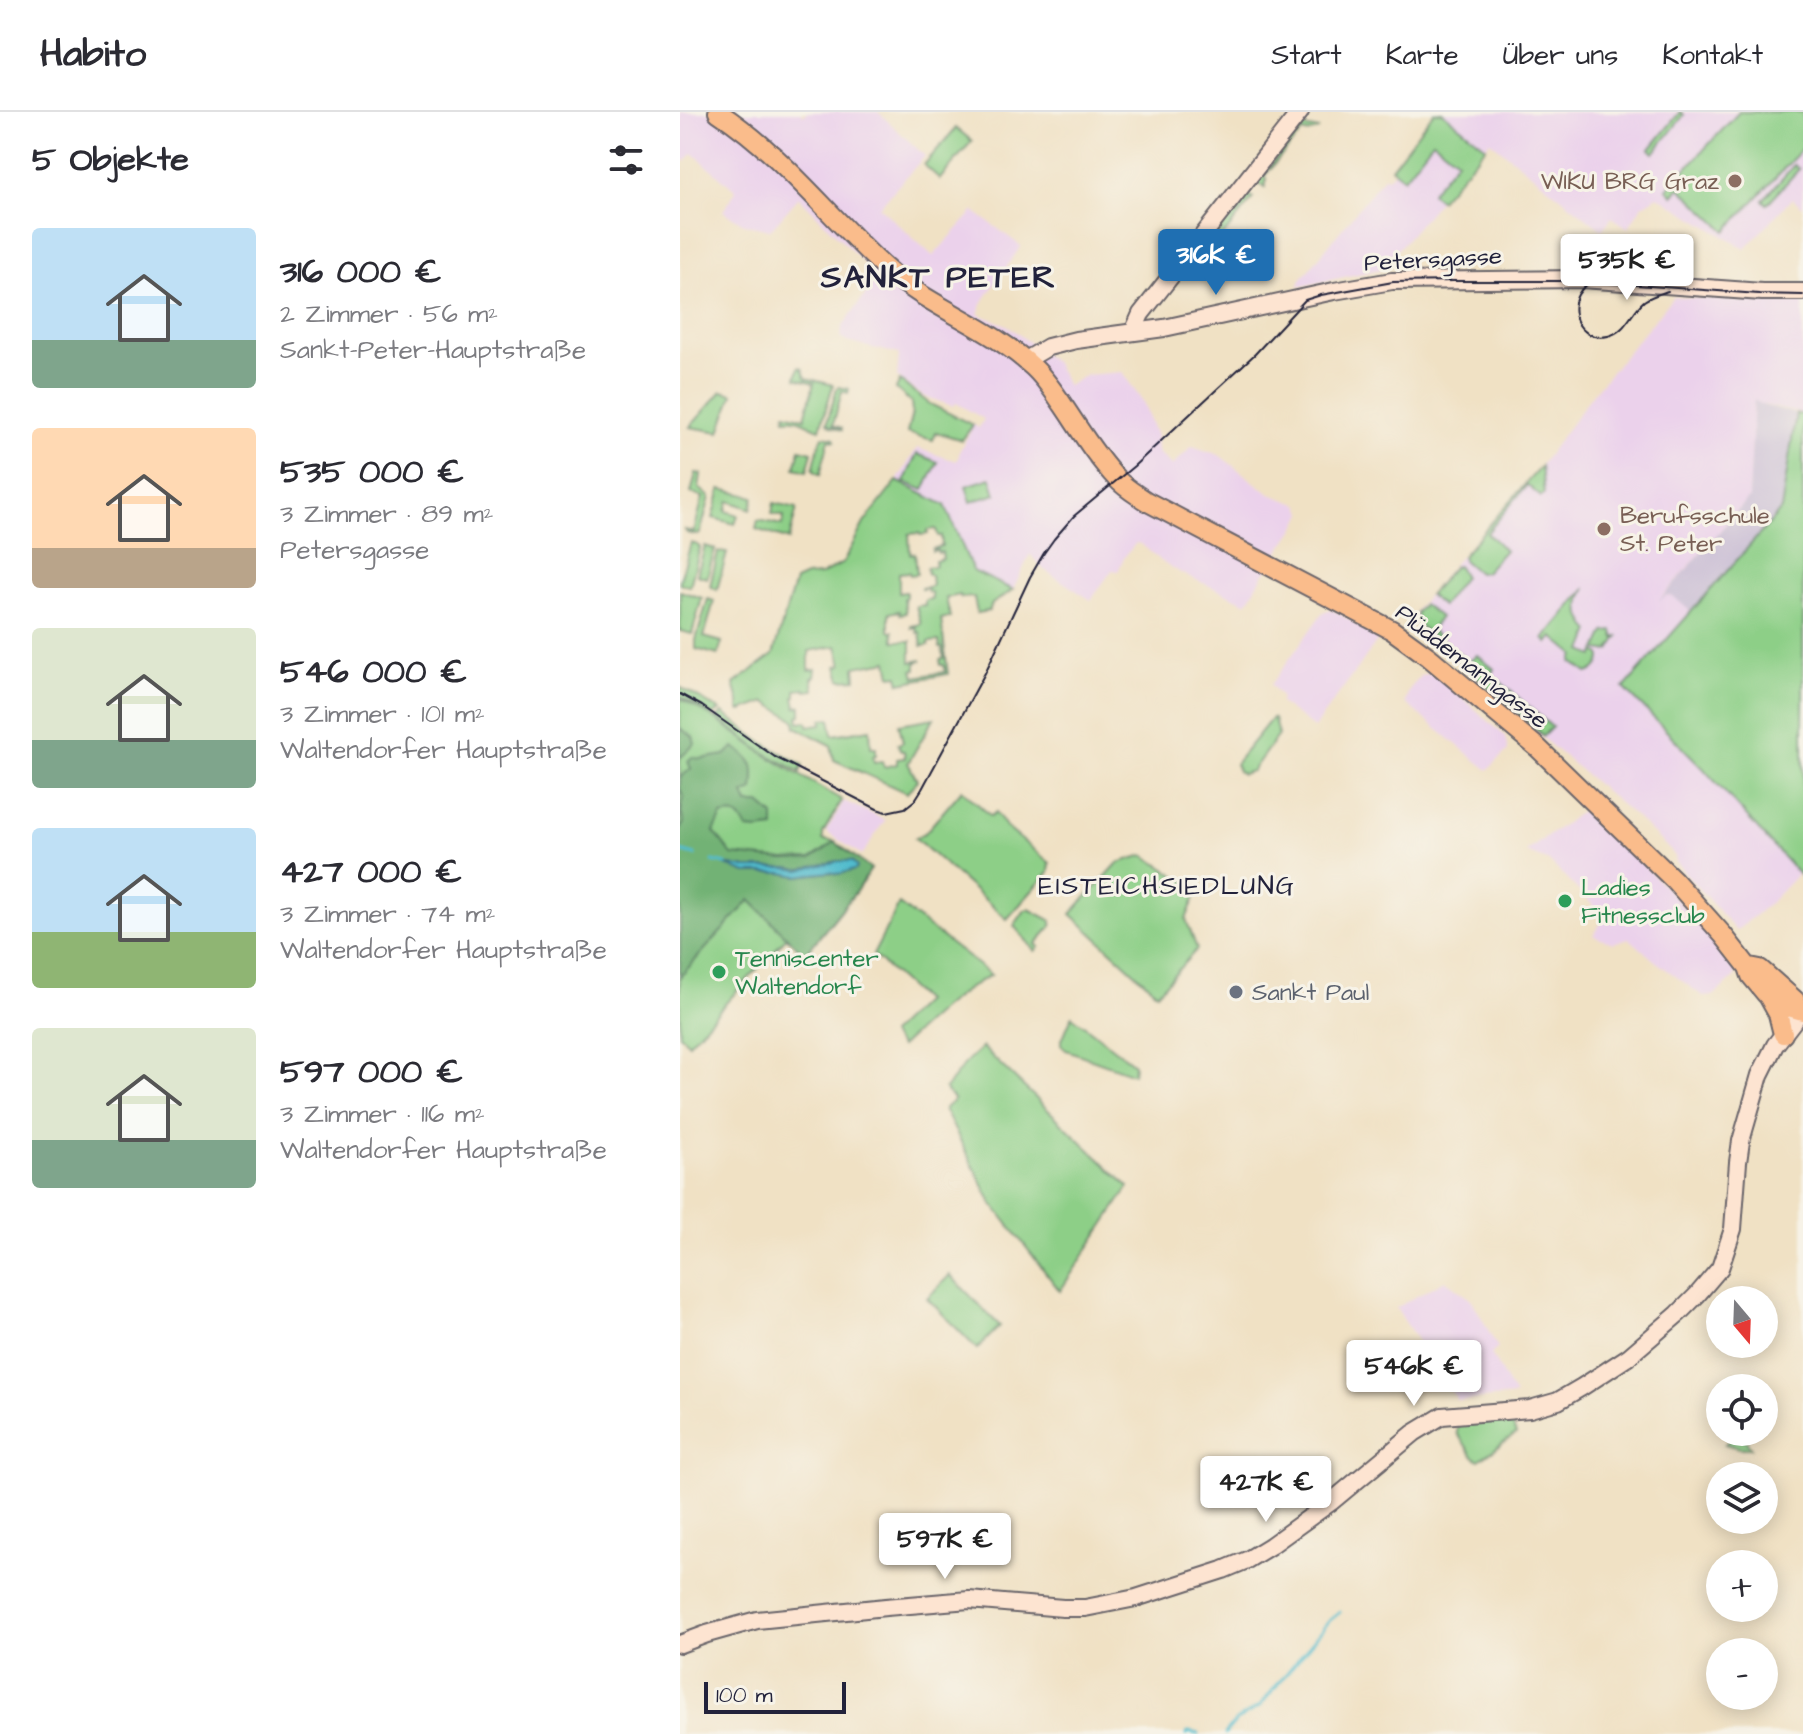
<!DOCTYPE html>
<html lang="de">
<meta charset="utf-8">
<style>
body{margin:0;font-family:"Architects Daughter",sans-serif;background:#f2f2f3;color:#2b2b33;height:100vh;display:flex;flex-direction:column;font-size:30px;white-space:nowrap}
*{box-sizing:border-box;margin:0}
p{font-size:26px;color:#7c7c81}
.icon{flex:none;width:44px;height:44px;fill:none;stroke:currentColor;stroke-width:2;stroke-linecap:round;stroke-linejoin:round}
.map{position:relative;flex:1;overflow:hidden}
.drawer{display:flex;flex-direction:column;background:#fff;width:680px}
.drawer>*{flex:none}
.needle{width:52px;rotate:161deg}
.fabs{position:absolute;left:1026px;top:1174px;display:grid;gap:16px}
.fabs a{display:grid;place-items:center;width:72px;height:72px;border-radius:50%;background:#fff;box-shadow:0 4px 20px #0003;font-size:40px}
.scale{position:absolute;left:24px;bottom:20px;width:142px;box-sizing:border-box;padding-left:8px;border:4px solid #22223b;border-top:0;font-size:22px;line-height:28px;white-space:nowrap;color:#22223b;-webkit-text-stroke:6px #f7f3e8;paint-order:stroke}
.price{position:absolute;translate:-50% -68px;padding:0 18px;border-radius:8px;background:#fff;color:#222;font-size:26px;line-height:52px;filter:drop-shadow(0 2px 4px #0008)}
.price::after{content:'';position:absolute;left:50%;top:48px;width:24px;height:18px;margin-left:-12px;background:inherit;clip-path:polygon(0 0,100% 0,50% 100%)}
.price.current{background:#1f6fb2;color:#fff}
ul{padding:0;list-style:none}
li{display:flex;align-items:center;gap:24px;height:200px;padding:0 32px}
li span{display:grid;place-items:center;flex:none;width:224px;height:160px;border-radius:8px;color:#555}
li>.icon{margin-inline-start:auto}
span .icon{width:96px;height:96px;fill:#fffc;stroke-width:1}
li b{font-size:34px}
h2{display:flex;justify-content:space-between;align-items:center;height:96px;padding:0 32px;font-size:34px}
header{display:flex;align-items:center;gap:48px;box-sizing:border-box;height:112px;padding:0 40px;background:#fff;border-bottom:2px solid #e1e1e2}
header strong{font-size:38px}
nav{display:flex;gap:44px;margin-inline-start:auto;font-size:28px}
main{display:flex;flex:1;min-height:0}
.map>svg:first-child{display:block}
.built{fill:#ebd1eb}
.industrial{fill:#cbbfd5}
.green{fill:#8dcf87;stroke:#587861;stroke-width:2;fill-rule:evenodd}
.forest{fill:#72b274;stroke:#4a6a58;stroke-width:2;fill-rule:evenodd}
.water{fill:#51bccd;stroke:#3a6f84;stroke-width:2}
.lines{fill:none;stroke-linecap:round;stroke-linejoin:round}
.stream{stroke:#51bccd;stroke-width:3}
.secondary-casing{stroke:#6a656b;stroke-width:20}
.primary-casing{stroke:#6a656b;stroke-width:22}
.secondary{stroke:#fde4d1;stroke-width:16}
.primary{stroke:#fabc8b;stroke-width:18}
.tram{stroke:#22223b;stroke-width:2}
.education-dot{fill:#8d6e63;stroke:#f7f3e8;stroke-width:3}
.leisure-dot{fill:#2e9e5b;stroke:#f7f3e8;stroke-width:3}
.worship-dot{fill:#6b7280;stroke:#f7f3e8;stroke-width:3}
.labels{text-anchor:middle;stroke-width:6;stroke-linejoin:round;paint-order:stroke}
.education-label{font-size:24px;fill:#785e54;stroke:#f7f3e8;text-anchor:end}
.street-label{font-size:24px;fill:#22223b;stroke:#f7f3e8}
.leisure-label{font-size:24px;fill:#27864d;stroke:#f7f3e8;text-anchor:start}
.worship-label{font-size:24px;fill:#5b616d;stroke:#f7f3e8;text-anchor:start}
.neighbourhood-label{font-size:26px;letter-spacing:2px;fill:#22223b;stroke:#f7f3e8}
.district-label{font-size:32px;font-weight:bold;letter-spacing:2px;fill:#22223b;stroke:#f7f3e8}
</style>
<header>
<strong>Habito</strong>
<nav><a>Start</a><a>Karte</a><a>Über uns</a><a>Kontakt</a></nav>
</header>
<main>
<section class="drawer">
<h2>5 Objekte<svg class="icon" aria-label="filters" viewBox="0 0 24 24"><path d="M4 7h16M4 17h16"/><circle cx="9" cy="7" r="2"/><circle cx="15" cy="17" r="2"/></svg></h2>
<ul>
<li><span style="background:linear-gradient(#bfe0f5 70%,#7fa58c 0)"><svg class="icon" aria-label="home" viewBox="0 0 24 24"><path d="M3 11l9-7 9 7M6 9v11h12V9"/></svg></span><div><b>316 000 €</b><p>2 Zimmer · 56 m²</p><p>Sankt-Peter-Hauptstraße</p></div></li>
<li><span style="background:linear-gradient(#ffd9b3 75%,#b9a48a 0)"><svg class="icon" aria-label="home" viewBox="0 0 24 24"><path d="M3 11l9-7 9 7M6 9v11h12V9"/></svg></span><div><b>535 000 €</b><p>3 Zimmer · 89 m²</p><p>Petersgasse</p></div></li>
<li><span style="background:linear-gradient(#dfe7d0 70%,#7fa58c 0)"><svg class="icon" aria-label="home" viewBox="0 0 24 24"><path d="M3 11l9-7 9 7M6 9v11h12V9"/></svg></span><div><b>546 000 €</b><p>3 Zimmer · 101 m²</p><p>Waltendorfer Hauptstraße</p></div></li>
<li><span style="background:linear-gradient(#bfe0f5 65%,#8fb573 0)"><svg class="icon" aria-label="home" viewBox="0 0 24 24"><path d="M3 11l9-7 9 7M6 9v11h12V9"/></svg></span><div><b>427 000 €</b><p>3 Zimmer · 74 m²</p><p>Waltendorfer Hauptstraße</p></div></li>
<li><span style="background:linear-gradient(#dfe7d0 70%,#7fa58c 0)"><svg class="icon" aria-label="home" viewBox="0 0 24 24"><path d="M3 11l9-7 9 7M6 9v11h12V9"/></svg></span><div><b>597 000 €</b><p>3 Zimmer · 116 m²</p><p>Waltendorfer Hauptstraße</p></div></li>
</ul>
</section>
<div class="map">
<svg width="1123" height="1622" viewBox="0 0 1123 1622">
<rect width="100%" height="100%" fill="#f7f3e8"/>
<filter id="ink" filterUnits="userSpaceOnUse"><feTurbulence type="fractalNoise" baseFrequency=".0125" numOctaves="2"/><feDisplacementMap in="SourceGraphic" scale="16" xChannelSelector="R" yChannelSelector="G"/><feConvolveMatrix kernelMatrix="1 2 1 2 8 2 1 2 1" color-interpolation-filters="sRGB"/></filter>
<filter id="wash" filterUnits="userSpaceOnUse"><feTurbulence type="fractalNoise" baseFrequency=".006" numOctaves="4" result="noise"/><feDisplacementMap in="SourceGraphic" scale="32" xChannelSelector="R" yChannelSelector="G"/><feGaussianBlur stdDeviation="1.8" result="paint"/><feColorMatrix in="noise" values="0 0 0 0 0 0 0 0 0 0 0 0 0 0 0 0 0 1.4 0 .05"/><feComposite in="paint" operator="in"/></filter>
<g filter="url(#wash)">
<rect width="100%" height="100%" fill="#f0e1c4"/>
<!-- built -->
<path class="built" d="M0 0H121L123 3 127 0H198L245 44 199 95 253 144 294 99 341 134 304 188 298 202 327 213 375 251 387 274 406 263 442 260 464 292 476 324 477 340 492 354 512 334 539 343 590 382 620 393 623 401 618 412 583 463 567 491 501 461 481 449 461 432 456 431 445 444 438 459 432 458 411 488 363 457 350 442 333 478 293 459 265 393 217 369 237 336 276 349 279 344V340L294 313 299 316 304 307 276 291 273 294 243 284 217 265 219 242 167 230 161 225 162 215 193 172 185 152 119 85 90 118 64 112 43 99 56 79 13 41 5 50 0 43Z
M754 0H1123V95L1112 86 1065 137 978 84 962 94 948 116 932 105 922 118 810 29 701 157 618 175 622 166 704 65 708 66 714 60 711 56Z
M993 185 1082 190H1123V302L1080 292 1074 289 1069 386 982 485 987 483 995 485 1011 500 944 576 980 614 1023 656 1118 762 1091 790 1056 819 996 750 995 744 990 738 959 708 859 623 736 512 734 500 777 448 849 369 912 283Z
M651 497 698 524V528L634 616 600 591 601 584 591 573 643 500Z
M751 561 775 579 825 624 828 638 808 658 725 591 729 578 741 563Z
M164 689 205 708 182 743 146 720Z
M906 696 1003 793 1056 858 1055 865 1033 884 1024 885 975 849 949 826 933 831 913 823 927 802 918 798 869 749 846 740Z
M765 1168 792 1188 818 1236 811 1242 835 1284 778 1289 716 1196Z"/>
<!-- industrial -->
<path class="industrial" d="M1074 288 1082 293 1116 302 1101 397 1011 500 994 485 987 483 979 489 1069 386Z"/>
<!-- green -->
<path class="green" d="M754 0H762L806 35 760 88 751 81 777 48 753 29 724 66 711 56Z
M1000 0 1004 3 974 41 970 37Z
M1059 0H1123V36L1046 119 1000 76 993 83 987 77Z
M624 15 639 18 626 21 622 20 584 64 587 67 585 75 577 71 607 31Z
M276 16 292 29 260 67 244 53Z
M1114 53 1119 57 1087 92 1083 88Z
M568 82 573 86 536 133 530 130Z
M119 255 122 256 126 266 153 273 140 317C132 315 121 307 115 307 112 306 108 307 105 307L106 301 125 306 134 271 116 266Z
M220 269 250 292 293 313 282 328 256 320 253 328 227 321 232 301 231 290 216 277Z
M159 275 169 277 168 281 162 279 153 313 162 316V318L150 314 147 311 157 276Z
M42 279 53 282 40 320 10 315Z
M1116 302H1123V767L1023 656 944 576 1101 398Z
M143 324 154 326 155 329 149 328 140 363 133 358 139 333Z
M120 337 132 340 127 359 115 356Z
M237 342 258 350 244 378 224 370Z
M861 354 864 382 861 385 847 373 807 421 825 438 805 460 798 461 783 448 782 444Z
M16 361 21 362 19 376 30 385 20 422 16 423 7 421 5 418 14 420 23 385 11 381Z
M311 366 316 382 291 390 286 374Z
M217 369 265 393 293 459 333 478 312 492 309 499 297 501 294 485 281 486 280 483 266 486 270 505 261 507 268 562 220 571 218 563 211 564 208 549 175 555 176 567 161 568 157 554 162 553 157 534 129 539V558L136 557 135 565 132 566 134 578 126 579 125 577 116 578V584L114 585 116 595 121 594V603L118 604 119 610 127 609 128 614 142 612V607L150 606 153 623 190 617 191 635H196V643L193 644 194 650 202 649 204 655 217 652V647L225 646 224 639H221L218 632 223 630 219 612 254 606 228 651 237 668 227 681 154 648 151 633 116 615 115 608 86 590 61 599 59 597V589L54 572 93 543 115 469 126 464 141 463 163 451 184 411ZM256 417 258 424H261L262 434 252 437V439L257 438 258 441 262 440 263 447 255 449 256 454 247 455 248 463H251L252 474 241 476V477L247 476 248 480H251L252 487 245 488V493L236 494 241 512 231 514V516L236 515 237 521 240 520 242 534 249 533V530L259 529 260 536H262L264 546 260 548 261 553H264L265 560 235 565 233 558 236 557V551L242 548 231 550V529H214L213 519H209V501L219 499 220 502 226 501 224 486 226 485V480L219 481V461L229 460 230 463 237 462 235 441 230 442 229 422 239 421 240 423 248 422 247 418Z
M41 377 74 385 71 397 49 389 46 399 58 403 55 412 33 406Z
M94 391 117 396 109 428 76 417 78 408 102 413 104 404 92 402Z
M11 431 18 433 20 436 10 474 0 472V468Z
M25 434 35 437 27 466 17 463Z
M38 440 47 441 37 478 30 474Z
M774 454H778L784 465 762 494 749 483Z
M906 476C897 492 898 506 911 519L903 539 914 544 916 540 921 543C922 552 915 559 907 561L892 550 895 543 873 525 868 531 864 527Z
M0 479 22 486 12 522 0 519Z
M28 487 34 489 24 525 42 530 38 543 16 537V528Z
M743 492 760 505 751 518 789 550 797 543 814 557 811 562 872 615 863 624 737 511 736 500Z
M933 519 935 526 938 525 930 538 925 539 917 538 925 520Z
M0 575 40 598 33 603 0 584Z
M0 586 31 604 89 645 162 688 143 721V728L155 730 191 757 175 781 122 846 117 835 107 825 9 931 0 923Z
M43 601 80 629 123 653 120 660 81 639 37 606Z
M592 606 594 607 598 623 572 659 562 662 558 659 555 652Z
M282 678 311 704 316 700 327 716 370 751 369 760 327 807 235 726 245 721Z
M464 743 518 778 506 807 517 837 477 881 391 802 438 751Z
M219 792 311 863C276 881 248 909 220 935L210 922 244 889 193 843Z
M349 797 372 809 371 815 356 832 359 835 355 839 334 814 345 798Z
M392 904 454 952 453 962 386 938 381 933V930Z
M302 935 449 1075 380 1179 312 1091 264 997 274 988 265 977 288 948Z
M270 1163 320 1214 297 1237 247 1186Z
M831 1309 836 1322 799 1348 793 1344 777 1321 778 1314 784 1311Z
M1060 1320 1071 1336H1059L1045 1332 1056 1321Z"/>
<!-- forest -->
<path class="forest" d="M0 616 13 625 15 632 0 646Z
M54 635C75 649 76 653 73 678L64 682 68 692H80L94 704V716L77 718 67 717C59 704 58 700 42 704L34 720 52 743 105 748 131 747 155 730 191 757 175 781 122 846 117 835 70 788 0 865V717L4 711 1 700 4 685 0 677V665L11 657 8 649 12 645 20 647 45 643ZM158 749H172L158 762 150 760 118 764 102 761H66L49 753 67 756H107L120 758Z"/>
<!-- water -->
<path class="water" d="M158 749H172L177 755 175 758 158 762 150 760 118 764 102 761H66L43 752 67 756H107L120 758Z"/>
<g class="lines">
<!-- stream -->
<path class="stream" d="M0 739 15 743
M33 749 46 752
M507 1622 509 1620 519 1622
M545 1622 557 1608 580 1594 650 1508 660 1500"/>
</g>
</g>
<g filter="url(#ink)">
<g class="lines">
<defs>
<path id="secondary" d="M453 220 461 202 620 0
M346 248 368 235 396 228 484 216 654 179 712 169 902 167 1082 180H1123
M0 1532 27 1522 77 1508 206 1495 289 1488 383 1496H405L456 1486 543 1458 567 1448 590 1434 651 1390 734 1321 762 1304 850 1297 878 1289 902 1275 948 1245 998 1202 1017 1183 1040 1156 1053 1117 1058 1050 1061 1029 1080 963 1095 933 1122 898"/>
<path id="primary" d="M38 0C102 42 147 102 202 153 247 195 308 213 353 255 365 266 374 280 383 293 400 318 416 345 437 367 445 376 456 382 466 389L712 518 749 545 858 636 994 768 1043 823 1068 855 1071 864 1086 882 1109 895 1123 899
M1070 855 1080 857 1116 889
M1088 884 1098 902 1103 922"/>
</defs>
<!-- secondary casing -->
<use href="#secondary" class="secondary-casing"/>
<!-- primary casing -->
<use href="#primary" class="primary-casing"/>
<!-- secondary -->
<use href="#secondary" class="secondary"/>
<!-- primary -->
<use href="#primary" class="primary"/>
<!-- tram -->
<path class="tram" d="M917 168C880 179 892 232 928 224 946 220 951 200 964 189 971 184 979 182 988 179
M0 582 22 594 95 645 197 697 206 700 225 696 235 688 242 677 305 561 350 465 364 441 374 427 394 404 454 354 575 242 625 188 641 183 713 170 774 169H901L1079 182 1123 183"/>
</g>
</g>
<!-- markers -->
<g class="education-dot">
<circle cx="1055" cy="69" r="8"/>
<circle cx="924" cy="417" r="8"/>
</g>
<g class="leisure-dot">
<circle cx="885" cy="789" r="8"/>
<circle cx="39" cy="860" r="8"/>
</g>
<circle class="worship-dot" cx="556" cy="880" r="8"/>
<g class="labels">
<!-- education labels -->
<g class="education-label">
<text x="1039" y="77">WIKU BRG Graz</text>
<text x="940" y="411" text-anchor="start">Berufsschule<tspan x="940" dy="28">St. Peter</tspan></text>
</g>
<!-- street labels -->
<g class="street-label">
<text transform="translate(753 147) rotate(-3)" y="8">Petersgasse</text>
<text transform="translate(792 554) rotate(38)" y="8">Plüddemanngasse</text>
</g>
<!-- leisure labels -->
<g class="leisure-label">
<text x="901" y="783">Ladies<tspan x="901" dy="28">Fitnessclub</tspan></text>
<text x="55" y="854">Tenniscenter<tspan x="55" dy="28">Waltendorf</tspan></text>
</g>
<!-- worship labels -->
<g class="worship-label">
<text x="572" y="888">Sankt Paul</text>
</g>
<!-- neighbourhood labels -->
<g class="neighbourhood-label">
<text x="487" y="782">EISTEICHSIEDLUNG</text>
</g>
<!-- district labels -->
<g class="district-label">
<text x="259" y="175">SANKT PETER</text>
</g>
</g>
</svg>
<div class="fabs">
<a><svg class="needle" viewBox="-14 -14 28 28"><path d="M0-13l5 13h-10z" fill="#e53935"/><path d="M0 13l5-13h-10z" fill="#7c7c81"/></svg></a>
<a><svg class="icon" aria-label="locate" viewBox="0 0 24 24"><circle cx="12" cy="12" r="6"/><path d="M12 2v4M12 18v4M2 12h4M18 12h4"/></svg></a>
<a><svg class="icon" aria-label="layers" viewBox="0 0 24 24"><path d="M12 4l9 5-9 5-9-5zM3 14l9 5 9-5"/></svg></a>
<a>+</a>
<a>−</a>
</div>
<div class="scale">100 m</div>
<b class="price current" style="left:536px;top:185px">316K €</b>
<b class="price" style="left:947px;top:190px">535K €</b>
<b class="price" style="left:734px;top:1296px">546K €</b>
<b class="price" style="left:586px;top:1412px">427K €</b>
<b class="price" style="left:265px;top:1469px">597K €</b>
</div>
</main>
